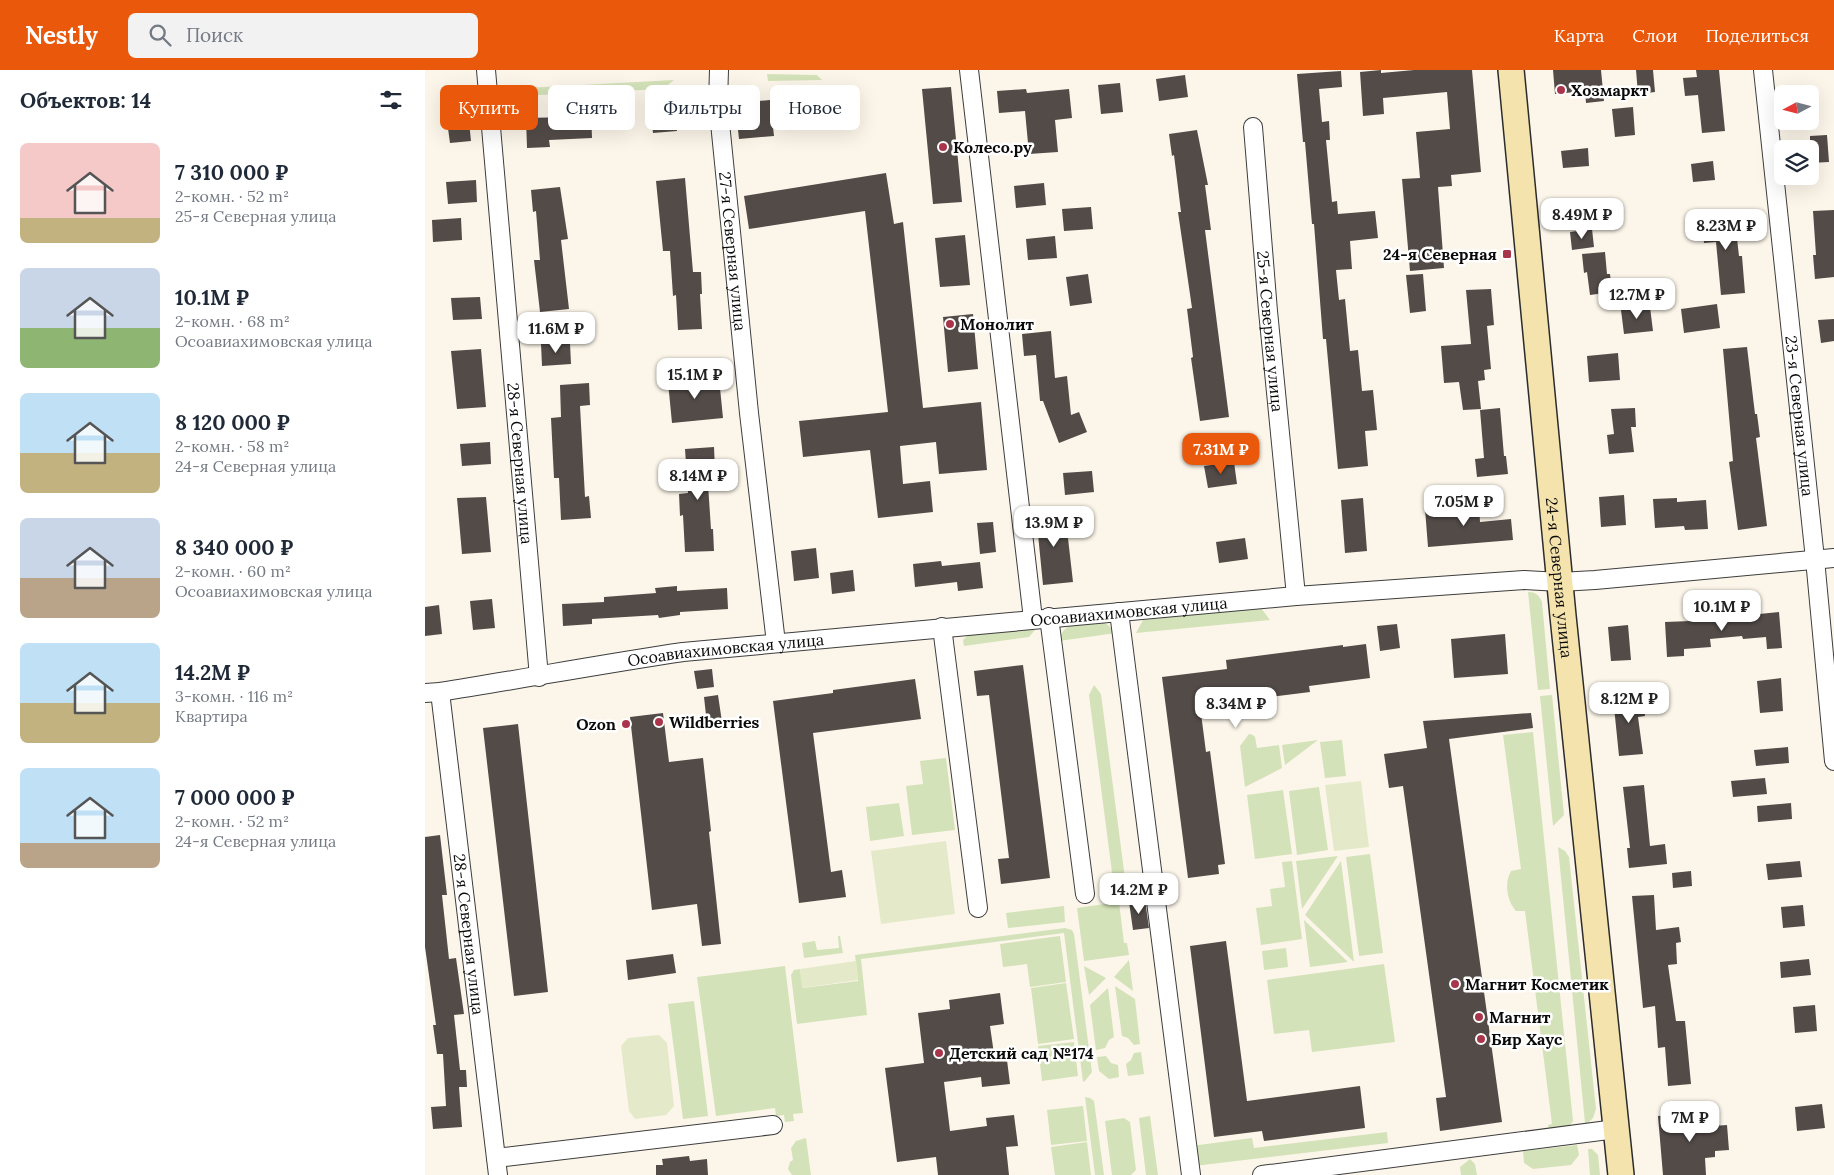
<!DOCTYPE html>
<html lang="ru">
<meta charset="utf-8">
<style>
body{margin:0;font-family:Lora,serif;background:#f2f2f3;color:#1f2937;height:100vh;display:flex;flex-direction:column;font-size:19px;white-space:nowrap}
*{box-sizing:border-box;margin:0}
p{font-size:16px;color:#747a83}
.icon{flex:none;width:28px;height:28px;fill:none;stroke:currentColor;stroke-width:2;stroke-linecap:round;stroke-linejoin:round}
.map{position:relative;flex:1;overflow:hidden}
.sheet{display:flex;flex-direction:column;background:#fff;width:425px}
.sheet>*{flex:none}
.banner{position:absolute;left:15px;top:15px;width:475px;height:45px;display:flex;gap:10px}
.needle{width:32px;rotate:263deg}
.controls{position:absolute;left:1349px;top:15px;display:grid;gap:10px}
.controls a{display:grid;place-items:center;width:45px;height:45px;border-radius:8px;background:#fff;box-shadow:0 5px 20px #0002;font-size:25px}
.price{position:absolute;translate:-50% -42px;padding:0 11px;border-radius:10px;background:#fff;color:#222;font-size:16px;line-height:32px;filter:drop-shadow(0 1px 2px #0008)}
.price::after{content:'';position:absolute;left:50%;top:30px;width:15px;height:11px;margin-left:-8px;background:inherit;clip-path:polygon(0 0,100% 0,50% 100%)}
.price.selected{background:#ea580c;color:#fff}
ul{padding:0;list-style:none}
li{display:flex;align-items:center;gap:15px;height:125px;padding:0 20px}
li span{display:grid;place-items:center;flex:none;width:140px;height:100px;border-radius:8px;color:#555}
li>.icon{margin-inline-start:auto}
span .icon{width:60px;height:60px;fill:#fffc;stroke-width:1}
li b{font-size:21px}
h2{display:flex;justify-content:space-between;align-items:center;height:60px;padding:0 20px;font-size:21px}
.pill{padding:0 18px;border-radius:8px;background:#fff;box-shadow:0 5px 20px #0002;font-size:18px;line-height:45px}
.pill.selected{background:#ea580c;color:#fff}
header{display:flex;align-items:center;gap:30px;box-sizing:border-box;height:70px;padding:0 25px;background:#ea580c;color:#fff}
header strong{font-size:24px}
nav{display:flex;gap:28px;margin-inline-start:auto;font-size:18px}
.search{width:350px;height:45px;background:#f2f2f3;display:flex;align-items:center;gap:12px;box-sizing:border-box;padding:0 18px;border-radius:8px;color:#747a83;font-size:19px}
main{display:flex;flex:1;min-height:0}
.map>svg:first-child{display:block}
.green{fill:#d4e2b9}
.pitch{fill:#e4eac9}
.building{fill:#524b48}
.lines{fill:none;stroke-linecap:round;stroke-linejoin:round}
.street-casing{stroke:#3d3d3d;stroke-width:20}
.secondary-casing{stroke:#2c2c2c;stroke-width:28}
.street{stroke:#fff;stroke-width:18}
.secondary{stroke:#f5e3ad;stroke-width:25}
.poi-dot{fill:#a8354b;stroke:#fff;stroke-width:2}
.labels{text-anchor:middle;stroke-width:5;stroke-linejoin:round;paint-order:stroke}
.poi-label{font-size:16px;font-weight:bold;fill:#0a0a0a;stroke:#fff;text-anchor:start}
.street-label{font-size:16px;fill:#0a0a0a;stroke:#fff}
</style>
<header>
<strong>Nestly</strong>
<div class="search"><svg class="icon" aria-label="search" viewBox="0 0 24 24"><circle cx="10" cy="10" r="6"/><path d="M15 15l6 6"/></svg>Поиск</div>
<nav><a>Карта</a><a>Слои</a><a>Поделиться</a></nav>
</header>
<main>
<section class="sheet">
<h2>Объектов: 14<svg class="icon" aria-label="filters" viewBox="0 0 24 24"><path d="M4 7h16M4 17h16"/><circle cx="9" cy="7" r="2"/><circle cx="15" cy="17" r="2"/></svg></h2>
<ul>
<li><span style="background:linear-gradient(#f6c9c9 75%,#c2b280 0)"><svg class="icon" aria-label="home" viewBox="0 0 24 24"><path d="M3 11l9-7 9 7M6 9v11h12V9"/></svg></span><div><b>7 310 000 ₽</b><p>2-комн. · 52 m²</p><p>25-я Северная улица</p></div></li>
<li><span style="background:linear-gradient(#c9d6e8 60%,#8fb573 0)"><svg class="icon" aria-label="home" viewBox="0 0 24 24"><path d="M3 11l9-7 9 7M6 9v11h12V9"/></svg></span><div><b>10.1M ₽</b><p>2-комн. · 68 m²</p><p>Осоавиахимовская улица</p></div></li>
<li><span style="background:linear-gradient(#bfe0f5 60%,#c2b280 0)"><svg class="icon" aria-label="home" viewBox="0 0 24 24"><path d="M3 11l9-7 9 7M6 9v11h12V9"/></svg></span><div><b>8 120 000 ₽</b><p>2-комн. · 58 m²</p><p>24-я Северная улица</p></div></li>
<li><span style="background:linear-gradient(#c9d6e8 60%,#b9a48a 0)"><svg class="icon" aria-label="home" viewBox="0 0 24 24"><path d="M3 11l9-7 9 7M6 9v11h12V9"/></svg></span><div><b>8 340 000 ₽</b><p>2-комн. · 60 m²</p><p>Осоавиахимовская улица</p></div></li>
<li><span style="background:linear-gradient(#bfe0f5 60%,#c2b280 0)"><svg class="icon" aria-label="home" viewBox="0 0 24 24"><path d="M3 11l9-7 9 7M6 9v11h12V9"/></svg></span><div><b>14.2M ₽</b><p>3-комн. · 116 m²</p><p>Квартира</p></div></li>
<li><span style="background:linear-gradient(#bfe0f5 75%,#b9a48a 0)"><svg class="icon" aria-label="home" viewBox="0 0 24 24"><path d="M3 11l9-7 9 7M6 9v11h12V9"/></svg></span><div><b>7 000 000 ₽</b><p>2-комн. · 52 m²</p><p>24-я Северная улица</p></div></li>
</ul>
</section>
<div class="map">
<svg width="1409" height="1105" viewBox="0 0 1409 1105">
<rect width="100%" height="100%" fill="#fcf6ea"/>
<!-- green -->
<path class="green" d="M342 4 392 5 397 10 343 11Z
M249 10 238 19 74 27 81 19Z
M1103 522C1111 522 1114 525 1117 532L1125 619 1113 620Z
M836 538 845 550 711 563 718 550Z
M676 551 683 555 691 563 634 571C638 550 659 553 676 551Z
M606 558 610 560 604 567 539 576 538 570 544 564Z
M669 615 676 624 701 816 689 818 664 625Z
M1127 625 1139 745 1128 756 1115 626Z
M1108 662 1148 1051 1144 1056 1124 1059 1123 1055 1127 1054 1100 841H1091C1082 831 1079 813 1086 801L1096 799 1078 665Z
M824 664 828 665 830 667 832 678 854 675 857 698 820 717 815 676Z
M893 670 860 695 857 675Z
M917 670 921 706 900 708 895 672Z
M521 688 530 760 487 765 481 716 498 714 495 691Z
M894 717 903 780 872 785 864 721Z
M858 720 867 784 830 789 822 725Z
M474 733 479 766 445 771 441 737Z
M1133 777 1140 781 1144 787 1171 1039 1168 1048 1163 1053H1160Z
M945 784 958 883 934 886 921 787Z
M913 786 877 839 871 791Z
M867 791 877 869 836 875 831 838 847 836 845 819 860 817 857 792Z
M916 791 929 892 880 845Z
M694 832 699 873H702L704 885 659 891 652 838Z
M639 836 640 852 583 858 581 843Z
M879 850 923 892 885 897Z
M640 858 647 860 649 864 667 1002 660 1011 658 1012 639 863 436 889 442 945 372 954 366 905 369 900 375 899 378 918 433 911 430 885Z
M413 866H415L418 883 379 888 377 873 390 871 392 880 414 878Z
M635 866 641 912 605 917 602 894 578 897 575 874Z
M861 878 863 897 839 900 837 881Z
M704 890 708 921 689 907Z
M959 894 970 972 887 982 884 960 849 964 842 910Z
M360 896 378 1043 368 1044 369 1051 360 1052 359 1045 351 1046 350 1038 291 1046 272 907Z
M659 896 681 908 664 925Z
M641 913 649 969 613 974 606 918Z
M690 916 710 929 715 974 709 975 703 968 697 966Z
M683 918 689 967 684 970 680 978 671 980 665 935Z
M269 931 283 1046 258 1049 243 934Z
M649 972 653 1006 617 1011 613 976Z
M716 982 719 1004 703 1006 701 994 706 990 709 983Z
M681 986 686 993 693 995 694 1007 684 1009 674 1001 672 987Z
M660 1027 665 1028 669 1031 679 1105H670Z
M658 1036 662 1071 626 1075 622 1040Z
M725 1046 733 1105H721L714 1048Z
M699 1048 705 1052 711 1100 706 1105H687L680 1051Z
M962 1062 963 1073 769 1096 766 1076 827 1068 829 1078Z
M381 1068 386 1105H367L363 1099 365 1092 368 1090 366 1078 371 1071Z
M662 1072 666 1105H630L626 1077Z
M1152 1075 1154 1085 1146 1095 1108 1099 1099 1093 1098 1081Z
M1163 1079H1167L1173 1085 1175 1105H1165Z
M1045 1089 1050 1094 1052 1105H1036L1035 1097Z"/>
<!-- pitch -->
<path class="pitch" d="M936 711 944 777 909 781 900 715Z
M521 771 530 844 456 854 446 781Z
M431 891 433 910 377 918 375 899Z
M234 965 242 973 249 1036 241 1045 210 1049 204 1041 196 976 203 968Z"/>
<!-- building -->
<path class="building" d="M956 0V3L989 0H1047L1056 102 1026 105 1027 116 1013 117 1019 198 985 201 977 109 995 108 991 62 1025 59 1022 22 958 28 959 44 938 46 935 2Z
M1128 0H1176L1179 31 1161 33 1160 21 1130 24Z
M1211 0H1228L1230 22 1213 24Z
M1271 0H1294L1300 61 1277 63 1273 25 1260 26 1258 8 1272 7Z
M916 1 917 17 894 19 897 52 904 51 905 70H901L907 132 912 131 913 144 950 141 953 168 925 171 927 199 911 200 914 230 920 229 925 281 933 280 937 321 948 320 952 360 940 361 943 396 913 399 901 269H898L889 154H887L880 72H878L872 4Z
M760 5 763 27 734 31 731 9Z
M695 13 698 42 676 44 673 15Z
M526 17 537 132 508 134 497 19Z
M601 19 602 23 644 19 647 48 630 50 633 82 604 84 600 41 574 43 572 21Z
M345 30 349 66 314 69 310 33Z
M1208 37 1210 65 1190 67 1187 39Z
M166 39 167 68 124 70 125 77 102 78 101 48 145 47 144 40Z
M43 42 46 71 25 73 21 44Z
M251 42 252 61 228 63 226 45Z
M772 60 783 115H780L786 160H780L804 347 775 351 766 288 768 287 762 239 767 238 753 142H756L749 85 747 86 744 64Z
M1402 65 1404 92 1385 93V66Z
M1163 78 1164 96 1138 98 1136 81Z
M1288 91 1290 110 1268 112 1266 94Z
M461 103 469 154 478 152 498 338 556 332 562 400 514 404 511 372 475 376 478 414 505 411 508 442 453 448 445 380 378 387 374 351 463 342 440 141 324 159 319 126Z
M260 108 268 202H276L277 224H275L277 259 253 260 251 225 248 226 245 181H238L231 111Z
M51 110 52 132 23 134 21 112Z
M619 113 621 135 591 138 589 116Z
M135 117 143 169 136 170 144 239 115 242 109 190H115L111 141 108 142 106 120Z
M1176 133 1178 152 1156 154 1154 136Z
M666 137 668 159 639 161 637 139Z
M1409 140V207L1390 209 1388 185H1391L1388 141Z
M1309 142 1314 186H1317L1320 223 1296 225 1291 172 1279 173 1276 146Z
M36 148 37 170 8 172 7 150Z
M1167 159 1169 177 1147 180 1145 162Z
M540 165 545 215 515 217 510 168Z
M630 166 632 188 603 190 601 169Z
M1180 182 1182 204H1185L1187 222 1165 225 1162 202 1159 203 1157 184Z
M663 204 667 233 645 236 641 207Z
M998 204 1001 241 985 243 981 205Z
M1066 219 1069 255 1062 256 1066 299 1059 300 1060 310 1053 311 1056 339 1038 340 1034 312 1019 313 1016 276 1046 274 1041 220Z
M55 227 57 249 28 250 26 228Z
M1292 234 1295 258 1259 263 1256 239Z
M1225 237 1228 261 1199 264 1196 240Z
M548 244 553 299 523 302 518 247Z
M1409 249V271L1396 273 1393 250Z
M626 261 630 308 642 306 646 345 654 342 662 362 634 373 618 331H615L611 285 599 286 597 264Z
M145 273 146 294 117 296 116 274Z
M1322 277 1330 344H1332L1335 367 1331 368 1342 456 1313 460 1304 392 1308 391 1298 279Z
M56 279 61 337 32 339 26 281Z
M1193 283 1195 310 1164 312 1162 286Z
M294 308 298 348 247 353 243 312Z
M164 313 165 335 155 336 160 427 164 426 166 448 136 450 134 408H129L126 348 136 347 135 315Z
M1075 338 1079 386H1081L1083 404 1052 407 1050 389 1059 388 1055 340Z
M1210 338 1211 357H1206L1209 382 1184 384 1182 365 1189 364 1186 339Z
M65 372 66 394 37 396 35 374Z
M289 377 290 399H282L286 459H288L289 481 260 482 258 445 255 446 254 424 263 423 260 379Z
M809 392 812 414 783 418 779 396Z
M667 401 669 422 640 425 638 403Z
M1199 425 1201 455 1176 457 1174 427Z
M61 427 66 482 37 484 32 428Z
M938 428 942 481 920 483 916 430Z
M1252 428V432L1281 430 1283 459 1260 460 1259 456 1230 458 1228 429Z
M1054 435 1055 452 1086 449 1088 470 1003 477 1000 439Z
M640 442 648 512 618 515 611 444Z
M568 452 571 482 555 484 552 453Z
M820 468 823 489 794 493 791 472Z
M391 478 394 508 369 511 366 481Z
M516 491 517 496 555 492 558 518 533 521 532 512 490 517 488 494Z
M428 500 430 521 407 524 405 503Z
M252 516V521L302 518 303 539 255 542V545L234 548 233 545 167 549V554L138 556 137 534 179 532V527L231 523 230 518Z
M67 529 70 558 48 560 45 531Z
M14 535 17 564 0 566V537Z
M1354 542 1357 578 1342 579 1341 567 1318 569 1317 566 1285 569 1286 577 1259 579V586L1242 587 1240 552 1266 551Z
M972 554 975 578 955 581 952 556Z
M1203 555 1206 590 1186 591 1183 557Z
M1080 564 1083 604 1029 608 1026 569Z
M941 574 945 608 884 616 885 622 806 632 805 624 774 628 781 682 785 681 800 794 793 795 794 804 763 808 737 607 802 599 801 590 918 575V577Z
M598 595 625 808 576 814 573 789 584 788 564 625 552 626 549 601Z
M287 599 289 617 272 619 269 601Z
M1356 608 1358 641 1335 643 1332 611Z
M490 609 496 649 388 663 406 802 417 800 421 827 374 833 348 631 408 623V620Z
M1218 624 1220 646 1213 647 1218 684 1194 686 1188 627Z
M293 625 297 652 282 654 279 627Z
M238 643 244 692 278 688 286 761 284 762 296 874 277 876 272 834 227 840 205 647Z
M1106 643 1108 658 1024 669 1077 1052 1015 1061 1011 1028 1021 1027 978 716 964 718 959 684 1002 678 998 651Z
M93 654 123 922 89 926 58 658Z
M1363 677 1364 693 1331 696 1329 680Z
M1340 708 1342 724 1308 727 1306 711Z
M1219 715 1225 776 1240 774 1242 794 1204 798 1202 778H1205L1198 717Z
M1366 733 1367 749 1333 752 1332 736Z
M15 765 22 825H17L24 889 31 888 39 944 29 945 35 1000H41L42 1017H34L37 1057 8 1059 6 1037 21 1036 18 984H12L8 955H11L0 877V767Z
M1375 791 1377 807 1343 810 1341 794Z
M1266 801 1267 816 1248 818 1247 803Z
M1229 825 1231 860 1254 857 1256 872 1251 873 1252 894 1243 895 1251 951H1260L1266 1014 1243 1016 1240 977 1233 978 1230 936 1218 938 1207 826Z
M720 830 724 858 708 860 704 832Z
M1378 835 1380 856 1358 858 1356 837Z
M801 871 822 1031 935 1016 940 1058 839 1071 837 1061 789 1067 765 876Z
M248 884 251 903 203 910 201 890Z
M1384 889 1386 905 1356 908 1355 892Z
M575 923 579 954 565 956 569 984 581 982 585 1014 557 1017 556 1007 519 1012 525 1061 562 1056 561 1048 589 1045 593 1076 581 1077 584 1105H513L511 1087 472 1092 460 998 499 993 493 943 525 939 524 930Z
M1390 935 1392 961 1370 963 1368 937Z
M1397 1034 1400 1058 1372 1061 1370 1037Z
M1286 1042 1288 1056 1302 1055 1304 1080 1290 1081V1087L1280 1088 1281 1105H1238L1233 1046Z
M264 1086 265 1091 282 1089 283 1105H231V1095H238L237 1089Z"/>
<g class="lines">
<defs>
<g id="street">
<path id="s1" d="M61 0 114 607"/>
<path id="s2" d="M294 0 293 33 307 172 324 343 351 573"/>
<path d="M544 0 608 549"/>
<path id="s3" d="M1338 0 1390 489 1409 691"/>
<path id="s4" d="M828 57 843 241 871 526"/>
<path d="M694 542 766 1105"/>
<path d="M624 547 660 824"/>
<path d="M517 557 553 838"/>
<path id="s5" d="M15 622 73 1105"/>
<path id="s6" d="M0 623 15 622C97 609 177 594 258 582L871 526 1099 510 1135 512 1170 510 1409 488"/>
<path d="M71 1088 348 1055"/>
<path d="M837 1105 1191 1059"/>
</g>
<g id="secondary">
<path id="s7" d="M1086 0 1138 546 1196 1105"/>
</g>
</defs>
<!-- street casing -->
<use href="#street" class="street-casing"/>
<!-- secondary casing -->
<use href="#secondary" class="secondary-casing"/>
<!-- street -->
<use href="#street" class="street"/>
<!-- secondary -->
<use href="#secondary" class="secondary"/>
</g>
<!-- markers -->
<g class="poi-dot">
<circle cx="1136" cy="20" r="5"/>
<circle cx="518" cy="77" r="5"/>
<rect x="1077" y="179" width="10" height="10" rx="2.5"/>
<circle cx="525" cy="254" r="5"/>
<circle cx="234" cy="652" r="5"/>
<circle cx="201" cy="654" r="5"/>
<circle cx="1030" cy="914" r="5"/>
<circle cx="1054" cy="947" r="5"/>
<circle cx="1056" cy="969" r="5"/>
<circle cx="514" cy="983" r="5"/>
</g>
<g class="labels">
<!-- poi labels -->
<g class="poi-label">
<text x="1146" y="26">Хозмаркт</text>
<text x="528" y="83">Колесо.ру</text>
<text x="1072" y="190" text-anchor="end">24-я Северная</text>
<text x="535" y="260">Монолит</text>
<text x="244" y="658">Wildberries</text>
<text x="191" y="660" text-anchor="end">Ozon</text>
<text x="1040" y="920">Магнит Косметик</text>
<text x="1064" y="953">Магнит</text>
<text x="1066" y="975">Бир Хаус</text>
<text x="524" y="989">Детский сад №174</text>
</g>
<!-- street labels -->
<g class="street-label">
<text dy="6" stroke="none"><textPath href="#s2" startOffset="182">27-я Северная улица</textPath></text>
<text dy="6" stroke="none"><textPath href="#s4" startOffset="205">25-я Северная улица</textPath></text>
<text dy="6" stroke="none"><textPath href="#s3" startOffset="348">23-я Северная улица</textPath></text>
<text dy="6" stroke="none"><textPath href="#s1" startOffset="395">28-я Северная улица</textPath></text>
<text dy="6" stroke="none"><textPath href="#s7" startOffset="510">24-я Северная улица</textPath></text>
<text dy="6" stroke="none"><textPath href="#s6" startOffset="709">Осоавиахимовская улица</textPath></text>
<text dy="6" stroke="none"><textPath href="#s6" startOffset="304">Осоавиахимовская улица</textPath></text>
<text dy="6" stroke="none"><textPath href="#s5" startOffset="244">28-я Северная улица</textPath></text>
</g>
</g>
</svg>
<div class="controls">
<a><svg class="needle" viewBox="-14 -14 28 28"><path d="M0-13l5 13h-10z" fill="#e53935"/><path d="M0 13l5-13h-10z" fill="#747a83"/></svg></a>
<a><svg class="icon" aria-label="layers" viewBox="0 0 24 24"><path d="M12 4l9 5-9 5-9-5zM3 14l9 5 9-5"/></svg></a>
</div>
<b class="price" style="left:1157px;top:170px">8.49M ₽</b>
<b class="price" style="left:1301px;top:181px">8.23M ₽</b>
<b class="price" style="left:1212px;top:250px">12.7M ₽</b>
<b class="price" style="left:131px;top:284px">11.6M ₽</b>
<b class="price" style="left:270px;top:330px">15.1M ₽</b>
<b class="price selected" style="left:796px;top:405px">7.31M ₽</b>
<b class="price" style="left:273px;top:431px">8.14M ₽</b>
<b class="price" style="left:1039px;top:457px">7.05M ₽</b>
<b class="price" style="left:629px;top:478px">13.9M ₽</b>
<b class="price" style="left:1297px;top:562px">10.1M ₽</b>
<b class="price" style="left:1204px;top:654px">8.12M ₽</b>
<b class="price" style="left:811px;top:659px">8.34M ₽</b>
<b class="price" style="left:714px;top:845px">14.2M ₽</b>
<b class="price" style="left:1265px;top:1073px">7M ₽</b>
<div class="banner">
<a class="pill selected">Купить</a>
<a class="pill">Снять</a>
<a class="pill">Фильтры</a>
<a class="pill">Новое</a>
</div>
</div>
</main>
